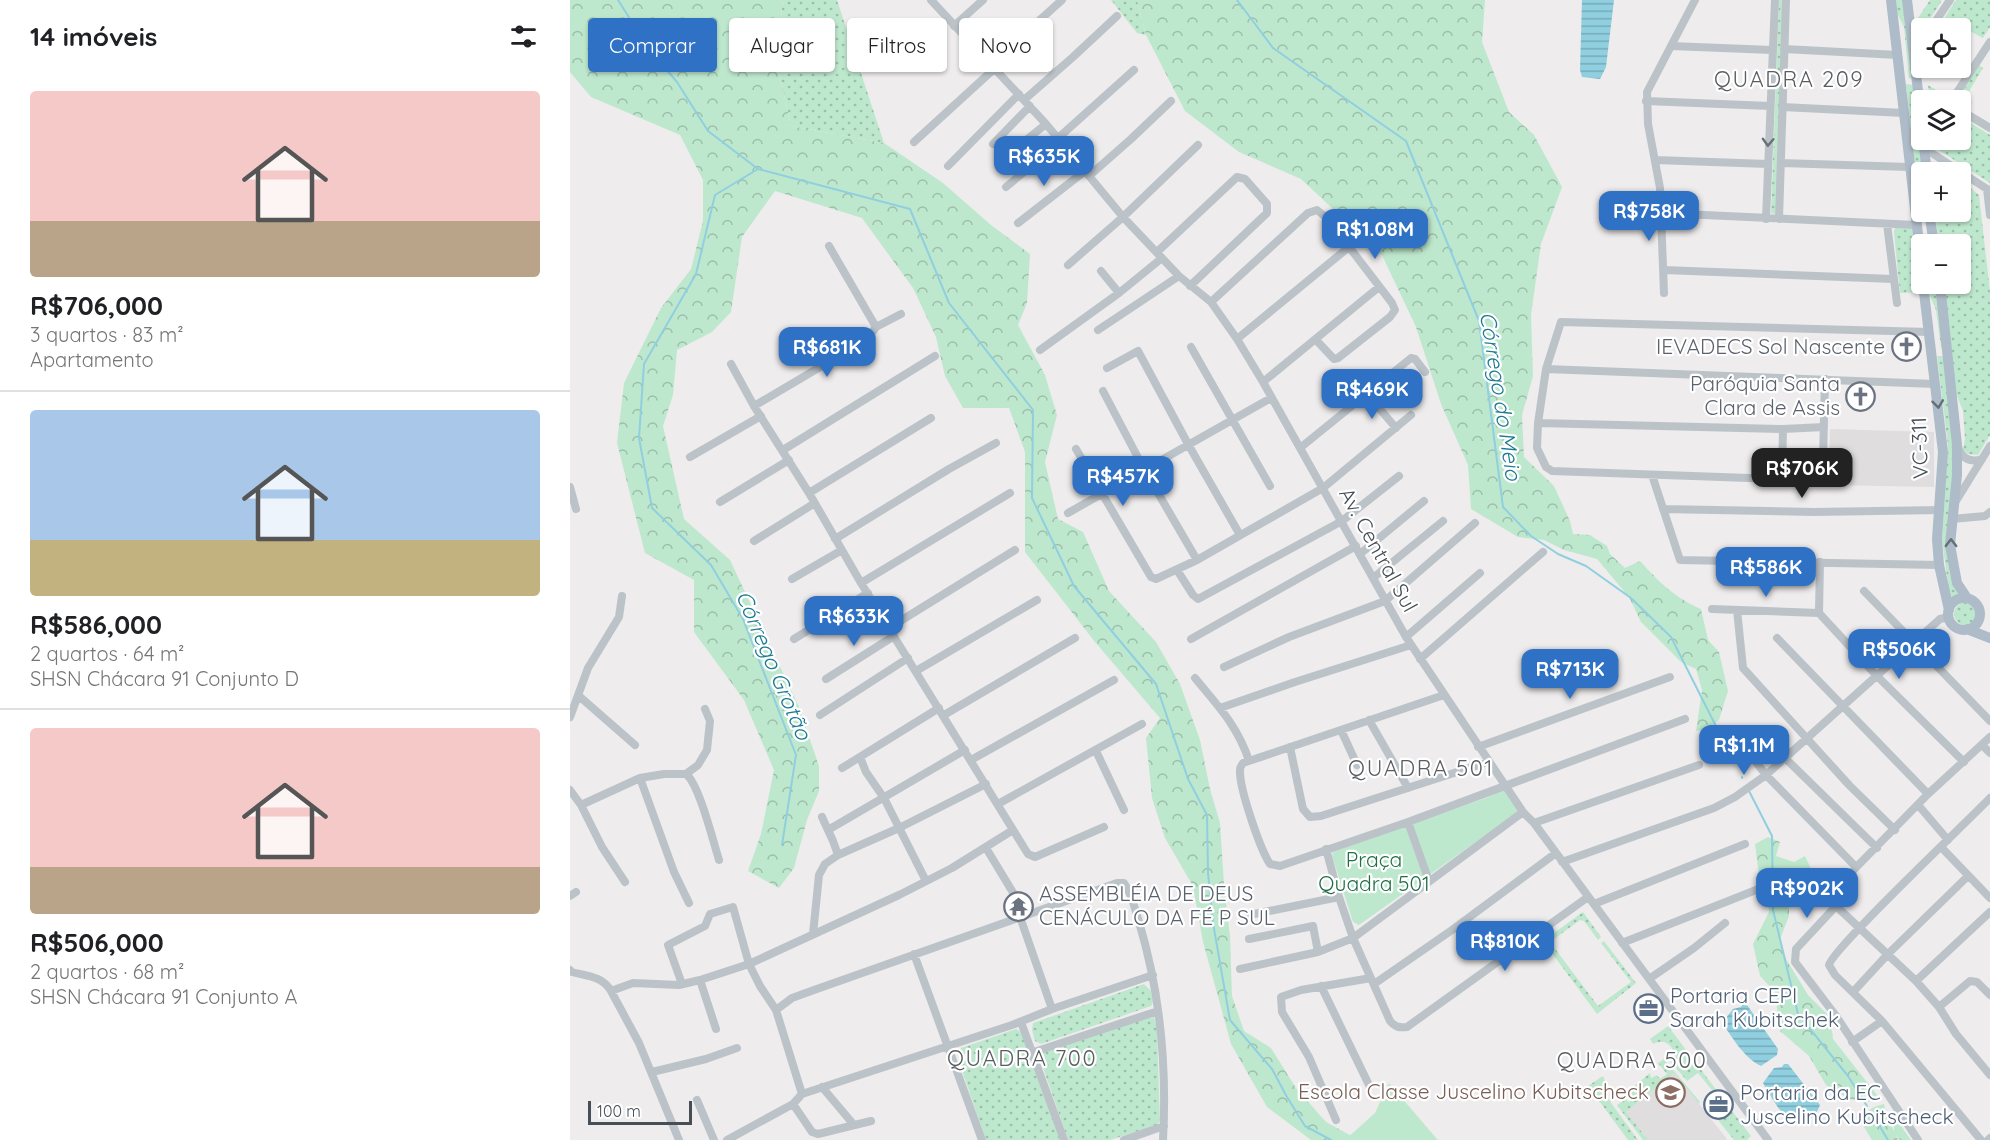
<!DOCTYPE html>
<html lang="pt">
<meta charset="utf-8">
<style>
body{margin:0;font-family:Quicksand,sans-serif;background:#f2f2f2;color:#202124;height:100vh;display:flex;flex-direction:column;font-size:22px;white-space:nowrap}
*{box-sizing:border-box;margin:0}
p{font-size:20px;color:#757577}
.icon{flex:none;width:33px;height:33px;fill:none;stroke:currentColor;stroke-width:2;stroke-linecap:round;stroke-linejoin:round}
.map{position:relative;flex:1;overflow:hidden}
.panel{display:flex;flex-direction:column;background:#fff;width:570px}
.panel>*{flex:none}
.top-card{position:absolute;left:18px;top:18px;width:570px;height:54px;display:flex;gap:12px}
.fabs{position:absolute;left:1341px;top:18px;display:grid;gap:12px}
.fabs a{display:grid;place-items:center;width:60px;height:60px;border-radius:6px;background:#fff;box-shadow:0 2px 4px #0004;font-size:30px}
.scale{position:absolute;left:18px;bottom:15px;width:104px;box-sizing:border-box;padding-left:6px;border:3px solid #464f56;border-top:0;font-size:16px;line-height:21px;white-space:nowrap;color:#464f56;-webkit-text-stroke:4px #fff;paint-order:stroke}
.price{position:absolute;translate:-50% -51px;padding:0 14px;border-radius:12px;background:#2f71c5;color:#fff;font-size:20px;line-height:39px;filter:drop-shadow(0 2px 3px #0008)}
.price::after{content:'';position:absolute;left:50%;top:36px;width:18px;height:14px;margin-left:-9px;background:inherit;clip-path:polygon(0 0,100% 0,50% 100%)}
.price.selected{background:#222;color:#fff}
ul{padding:0;list-style:none}
li{display:grid;align-content:center;gap:12px;height:318px;padding:0 30px}
li+li{border-top:2px solid #e0e0e0}
li span{display:grid;place-items:center;height:186px;border-radius:6px;color:#555}
li>.icon{margin-inline-start:auto}
span .icon{width:108px;height:108px;fill:#fffc;stroke-width:1}
li b{font-size:26px}
h2{display:flex;justify-content:space-between;align-items:center;height:72px;padding:0 30px;font-size:26px}
.pill{padding:0 21px;border-radius:6px;background:#fff;box-shadow:0 2px 4px #0004;font-size:21px;line-height:54px}
.pill.selected{background:#2f71c5;color:#fff}
main{display:flex;flex:1;min-height:0}
.map>svg:first-child{display:block}
.education{fill:#dfdddd}
.grass{fill:url(#grass-dots)}
.forest{fill:url(#forest-crowns)}
.park{fill:#bee8ce}
.water{fill:url(#water-rules)}
.lines{fill:none;stroke-linecap:round;stroke-linejoin:round}
.stream{stroke:#90cfdf;stroke-width:2}
.minor{stroke:#bbc3c9;stroke-width:8}
.major{stroke:#aebbc8;stroke-width:10}
.oneway{stroke:#697278}
.oneway2{stroke:#656f78}
.labels{text-anchor:middle;stroke-width:4.5;stroke-linejoin:round;paint-order:stroke}
.worship-label{font-size:21px;fill:#5b616d;stroke:#fff;text-anchor:end}
.street-label{font-size:21px;fill:#464f56;stroke:#fff}
.park-label{font-size:21px;fill:#216e47;stroke:#fff}
.service-label{font-size:21px;fill:#4e5e75;stroke:#fff;text-anchor:start}
.education-label{font-size:21px;fill:#785e54;stroke:#fff;text-anchor:end}
.neighbourhood-label{font-size:22px;letter-spacing:1.5px;fill:#595c60;stroke:#fff}
.water-label{font-size:22px;font-style:italic;fill:#1d7a93;stroke:#fff}
</style>
<main>
<section class="panel">
<h2>14 imóveis<svg class="icon" aria-label="filters" viewBox="0 0 24 24"><path d="M4 7h16M4 17h16"/><circle cx="9" cy="7" r="2"/><circle cx="15" cy="17" r="2"/></svg></h2>
<ul>
<li><span style="background:linear-gradient(#f6c9c9 70%,#b9a48a 0)"><svg class="icon" aria-label="home" viewBox="0 0 24 24"><path d="M3 11l9-7 9 7M6 9v11h12V9"/></svg></span><div><b>R$706,000</b><p>3 quartos · 83 m²</p><p>Apartamento</p></div></li>
<li><span style="background:linear-gradient(#a9c7e8 70%,#c2b280 0)"><svg class="icon" aria-label="home" viewBox="0 0 24 24"><path d="M3 11l9-7 9 7M6 9v11h12V9"/></svg></span><div><b>R$586,000</b><p>2 quartos · 64 m²</p><p>SHSN Chácara 91 Conjunto D</p></div></li>
<li><span style="background:linear-gradient(#f6c9c9 75%,#b9a48a 0)"><svg class="icon" aria-label="home" viewBox="0 0 24 24"><path d="M3 11l9-7 9 7M6 9v11h12V9"/></svg></span><div><b>R$506,000</b><p>2 quartos · 68 m²</p><p>SHSN Chácara 91 Conjunto A</p></div></li>
</ul>
</section>
<div class="map">
<svg width="1420" height="1140" viewBox="0 0 1420 1140">
<defs>
<pattern id="grass-dots" width="8" height="8" patternUnits="userSpaceOnUse" patternTransform="scale(1.5)"><rect width="8" height="8" fill="#bee8ce"/><path d="M2 2h.1M6 6h.1" fill="none" stroke="#9cbeaa" stroke-width="1.8" stroke-linecap="round"/></pattern>
<pattern id="forest-crowns" width="20" height="18" patternUnits="userSpaceOnUse" patternTransform="scale(1.5)"><rect width="20" height="18" fill="#bee8ce"/><path d="M2 6a3 3 0 1 1 6 0M12 15a3 3 0 1 1 6 0" fill="none" stroke="#9cbeaa"/></pattern>
<pattern id="water-rules" width="6" height="5" patternUnits="userSpaceOnUse" patternTransform="scale(1.5)"><rect width="6" height="5" fill="#90cfdf"/><path d="M0 2.5h6" fill="none" stroke="#77aab8"/></pattern>
</defs>
<rect width="100%" height="100%" fill="#eeecec"/>
<!-- education -->
<path class="education" d="M1260 429 1364 432V487L1259 485Z
M1104 1073 1157 1139 1155 1140H1078L1056 1112Z"/>
<!-- grass -->
<path class="grass" d="M213 0H267L314 143 221 126 206 60Z
M541 0H567L576 35 567 33Z
M1209 0H1213L1206 212 1204 214 1201 213Z
M1326 0H1334L1342 77 1341 79 1339 78 1334 27 1327 13Z
M1360 0H1371V2L1354 28H1352L1351 33 1348 34 1346 21Z
M1386 0H1420V27L1413 38 1383 22 1379 28H1368Z
M1409 65 1413 68 1395 98 1402 103 1398 106 1389 98Z
M1336 84 1343 85 1353 172H1352L1351 196H1348Z
M1358 85 1373 94 1371 100H1360Z
M1391 117 1420 135V183L1361 145 1363 140H1390Z
M1391 180 1409 195 1420 292V435L1408 455 1398 454 1393 449 1395 439 1393 411 1386 393 1373 284H1390V244H1369L1365 212H1390Z
M1325 227 1343 228 1345 231 1346 277 1351 292 1330 293 1324 233Z
M1358 284H1366L1373 347 1371 348 1366 310 1360 296Z
M1367 356H1374L1384 452 1380 504 1389 594 1380 600 1372 540 1378 446Z
M1384 614a11 11 0 1 1 22 0a11 11 0 1 1-22 0Z
M1013 912 1031 937 1028 940 1014 921 1010 920 980 942 1028 1006 1061 982 1031 943 1034 941 1066 983 1027 1014 973 941Z
M574 984 581 991 583 1002 581 1006 471 1044 465 1041 462 1030 463 1023Z
M584 1017 587 1028 590 1121 587 1125 540 1140H498L470 1059 471 1053 572 1019Z
M1098 1026 1181 1136 1177 1140H1164L1148 1120 1159 1111 1128 1073 1117 1081 1101 1062 1104 1053C1101 1043 1093 1039 1083 1044L1080 1039Z
M446 1029 455 1034 490 1140H416L389 1062V1051L391 1048Z
M1094 1059 1130 1102 1129 1104 1104 1073 1056 1112 1078 1140H1073L1047 1105 1056 1099 1058 1102 1062 1100 1057 1092 1080 1073 1081 1078 1087 1075 1090 1079 1097 1074 1088 1063Z
M1033 1076 1038 1088 1031 1089 1068 1140H1058L1018 1086Z"/>
<!-- forest -->
<path class="forest" d="M0 0H213L206 60 221 126 314 143 373 183 421 225 460 254 457 303 448 325 475 375 487 415 475 462 488 519 513 532 539 591 586 642 610 684 630 740 640 789 650 823 654 885 660 936 662 996 674 1031 701 1048 726 1088 756 1122 787 1139 816 1140H741L697 1107 661 1044 633 942 623 886 595 838 582 798 576 738 590 718 525 642 455 552V452L439 408H393L375 376 366 337 343 288 292 218 205 191 172 237 161 312 142 332 107 350 103 395 93 426 114 519 160 560 228 705 249 766V791L237 820 224 868 209 888 178 871 191 834 204 770 174 700 124 632V580L75 553 47 443 54 383 91 308 121 269 133 221V180L110 135 21 97 0 72Z
M567 0H915L912 42 939 112 964 135 992 187 971 244 961 315 963 376 952 415 954 457 984 486 1000 521 1003 534 1020 535 1037 546 1040 554 1055 568 1070 561C1090 583 1104 597 1131 609L1138 640 1149 652 1158 691 1149 720 1137 729 1126 731 1132 690 1126 669 1111 662 1071 622 1059 597 1027 559 994 550 974 540 948 537 901 509 898 465 871 404 846 327 812 255 731 179 669 152 615 111 576 35Z
M1198 837 1210 842 1206 856 1224 862 1235 856 1243 873 1236 883 1219 887V916L1210 939 1216 959 1238 995 1260 1017 1263 1039 1307 1095 1298 1102 1279 1099 1256 1085 1239 1056 1210 1031 1205 992 1190 976 1183 944 1199 912 1197 892 1189 876 1185 844Z
M1314 1104 1316 1115 1324 1131V1116L1341 1140H1330L1326 1135 1328 1140H1302L1291 1122C1294 1112 1303 1106 1314 1104Z"/>
<!-- park -->
<path class="park" d="M934 789 948 810 945 814 789 925 783 922 762 856 763 852 918 797Z
M819 1083 866 1138 868 1140H775L805 1113Z"/>
<!-- water -->
<path class="water" d="M1012 0H1044L1036 67 1030 79 1012 77 1010 70Z
M1173 1004 1177 1005 1208 1049 1207 1055 1191 1066C1174 1058 1163 1038 1152 1023L1163 1009 1171 1007Z
M1214 1064H1218L1250 1105 1246 1114 1232 1125C1214 1124 1202 1097 1193 1083L1204 1068 1212 1067Z"/>
<g class="lines">
<!-- stream -->
<path class="stream" d="M48 0 79 49 107 82 138 131 188 169 340 209 379 303 463 410 462 498 504 586 586 684 618 779 637 815 638 873 643 923 660 1020 702 1069 717 1097 735 1126 761 1140
M667 0 703 48 836 141 909 321 933 507 961 536 988 554 1016 566 1061 598 1101 637 1161 756
M188 169 145 195 126 274 74 364 69 438 82 508 141 565 173 619 226 755 212 845
M1172 777V778
M1178 789 1202 836 1203 910 1228 1014 1278 1076 1297 1106
M1301 1112 1318 1140"/>
<!-- minor -->
<path class="minor" d="M361 0 476 124 553 217 609 276 641 302 667 339 693 382 836 637 953 812 964 823 1198 1140
M384 26 413 0
M1361 28 1380 0
M1101 46 1202 50
M1214 49 1328 55
M421 64 492 0
M1348 64 1352 43
M454 100 503 57 547 16
M1382 100 1420 42
M1076 101 1200 106
M1212 107 1334 113
M1390 110 1420 128
M487 139 564 70
M344 142 424 69
M423 144 460 106
M1354 148 1420 191
M1085 160 1198 164
M430 161 476 124
M1211 163 1339 167
M378 166 449 94
M519 176 561 139 601 101
M436 187 490 142
M1417 189 1420 215
M1091 213 1346 225
M1196 219 1205 0
M1209 219 1216 0
M448 223 515 171
M1317 224 1327 303
M259 246 306 327
M587 252 667 177 675 179 697 204V213L620 286
M498 265 553 217 628 145
M1094 270 1323 279
M531 271 549 293
M1094 293 1090 188 1078 124 1077 92 1125 0
M641 302 738 213 747 210 757 218 822 303 825 310 820 317 768 358 764 359 746 340
M528 330 609 276
M667 339 779 247
M621 347 700 486
M470 350 549 293 592 258
M161 364 184 406 239 493 291 583 458 854 465 857 534 827
M537 368 568 351 618 444 670 535
M976 369 1365 384
M693 382 809 287
M533 391 574 469 627 560
M797 394 826 428
M184 406 284 347 302 333 306 327 331 314
M968 423 1213 429 1254 427
M1213 429 1212 471 1211 476 1207 479 982 471 976 467 967 448 968 423 976 369 991 322 1359 332
M1388 447C1392 459 1400 463 1412 459
M730 448 841 358 845 359 855 372
M506 449 581 577 586 579 627 560 753 488 841 415
M213 450 365 356
M120 457 191 416
M1253 459 1255 379
M1082 475 1110 560 1369 565
M0 487 6 509
M239 493 361 418
M1386 501 1420 446
M150 502 219 460
M1093 509 1244 512 1370 510
M498 513 701 398
M1382 519 1415 516 1420 512
M265 539 379 469 426 443
M184 541 245 503
M790 554 854 501
M1250 562 1249 613 1306 675 1394 762
M607 570 623 595 628 599 772 521 829 476
M803 578 873 521
M222 579 272 550
M291 583 440 493
M1294 591 1420 721
M1142 609 1249 613
M1167 610 1173 668 1279 785 1325 830
M319 628 445 550
M836 637 910 573
M1207 638 1358 794
M224 639 298 593
M621 639 786 546
M850 659 973 552
M654 667 719 637 815 601 905 523
M346 671 467 600
M625 678C647 705 668 726 679 761
M256 679 324 636
M874 695 673 763C670 768 670 767 670 772 670 790 690 849 700 864L710 866 838 822 1115 719
M9 696 65 745
M650 708 725 682 841 645
M250 715 338 658
M374 715 505 638
M0 717 18 668 49 617 52 596
M799 720 838 788
M771 730 787 765
M1164 733 1196 775 1286 867
M1420 737 1358 794 1258 896 1266 906 1346 981 1369 1007 1386 1034 1420 1075
M1412 745 1420 753
M720 747 733 809 740 817 751 816 918 762
M908 747 1100 677
M526 751 554 810
M290 757 296 772 314 798 356 881
M1215 758 1307 848
M401 760 544 680
M272 768 369 708
M116 774C129 784 143 841 149 860
M70 778 104 872 119 903
M0 790 11 805 32 847 55 882
M428 804 572 724
M11 805 70 778 94 774H116L128 765 137 750 140 721 135 709
M1349 806 1378 840
M252 817 263 841 268 855
M838 822 859 881
M964 823 1129 765
M258 830 395 750
M1371 847 1420 898
M416 848 456 914
M756 849 769 897 783 938 820 1021C825 1027 829 1028 837 1027L1018 897
M992 862 1144 808 1165 797 1196 775 1370 619 1379 617
M0 896 6 892
M1024 904 1175 844
M1266 906 1226 949 1225 962 1266 1016 1348 1140
M679 915 769 897
M450 917 482 1009
M243 934 249 875 255 864 268 855 329 828 416 784
M679 939 743 926 748 952
M1052 943 1191 888
M344 954 412 1140
M670 969 748 952 783 938 953 812
M0 970 2 972C17 976 32 976 41 991L69 1043 109 1140
M1079 979 1124 948 1155 923
M130 980 146 1029
M1346 981 1420 912
M112 984 98 945 135 926 140 914 163 907 179 964 190 986 206 1010 232 1094
M804 984 882 930 986 853
M751 986 799 1085
M41 991 63 983 109 985 130 980 179 964 329 895 382 868 443 830
M1283 992 1318 954 1398 876
M1369 1007 1400 981 1407 982 1420 995
M206 1010 222 998 244 990 547 883H554C562 894 565 909 569 922 590 992 597 1067 593 1140
M451 1022 494 1140
M1282 1042 1312 1021
M464 1052 588 1011
M82 1072 136 1059 167 1048
M252 1087 284 1125
M232 1094 442 1025 482 1009 583 975
M127 1100 144 1140
M223 1104 242 1132 248 1134 301 1121
M766 1120 739 1057 712 1012 711 997 731 990 801 978
M157 1140 223 1104 232 1094
M554 1140 594 1126
M1411 1140 1312 1021 1265 975 1259 965C1261 950 1399 820 1420 798
M1418 1140 1420 1138"/>
<!-- major -->
<path class="major" d="M1321 0 1352 269
M1337 0 1352 124
M1353 140 1357 172
M1359 212 1364 244
M1353 284 1373 452 1367 539 1369 565 1379 610
M1370 284 1387 445V475L1380 545 1387 583 1397 598
M1378 614a16 16 0 1 1 32 0a16 16 0 1 1-32 0Z
M1397 629 1420 638"/>
</g>
<!-- one-way arrows -->
<defs><path id="oneway-chevron" d="M-2-3.5L2.5 0L-2 3.5" fill="none" stroke-width="1.6" stroke-linecap="round" stroke-linejoin="round" transform="scale(1.5)"/></defs>
<use class="oneway" href="#oneway-chevron" transform="translate(1198 142) rotate(92)"/>
<g class="oneway2">
<use href="#oneway-chevron" transform="translate(1368 404) rotate(83)"/>
<use href="#oneway-chevron" transform="translate(1381 543) rotate(-90)"/>
</g>
<!-- icons -->
<defs>
<symbol id="church-ring" viewBox="-11 -11 22 22"><circle r="9.5" fill="#fff" stroke="#6b7280" stroke-width="1.5"/><path d="M-1.2-6h2.4v3.5h3.3v2.4h-3.3V6h-2.4V-.1h-3.3v-2.4h3.3Z" fill="#6b7280"/></symbol>
<symbol id="temple-ring" viewBox="-11 -11 22 22"><circle r="9.5" fill="#fff" stroke="#6b7280" stroke-width="1.5"/><path d="M0-6L5-2H3V0L6.5 2.5H4V6H1.5V3h-3V6H-4V2.5H-6.5L-3 0V-2H-5Z" fill="#6b7280"/></symbol>
<symbol id="office-ring" viewBox="-11 -11 22 22"><circle r="9.5" fill="#fff" stroke="#5c6f8a" stroke-width="1.5"/><path d="M-6-3h4V-5.5h4V-3h4V5H-6ZM-1-4.5V-3h2v-1.5ZM-6 0V1H6V0Z" fill="#5c6f8a"/></symbol>
<symbol id="school-ring" viewBox="-11 -11 22 22"><circle r="9.5" fill="#fff" stroke="#8d6e63" stroke-width="1.5"/><path d="M0-5L7-2L0 1L-7-2ZM-4 1L0 2.5L4 1V4Q0 6-4 4Z" fill="#8d6e63"/></symbol>
</defs>
<g fill-rule="evenodd">
<use href="#church-ring" x="1320" y="330" width="33" height="33"/>
<use href="#church-ring" x="1274" y="380" width="33" height="33"/>
<use href="#temple-ring" x="432" y="890" width="33" height="33"/>
<use href="#office-ring" x="1062" y="992" width="33" height="33"/>
<use href="#school-ring" x="1084" y="1076" width="33" height="33"/>
<use href="#office-ring" x="1132" y="1088" width="33" height="33"/>
</g>
<g class="labels">
<!-- worship labels -->
<g class="worship-label">
<text x="1315" y="354">IEVADECS Sol Nascente</text>
<text x="1270" y="391">Paróquia Santa<tspan x="1270" dy="24">Clara de Assis</tspan></text>
<text x="469" y="901" text-anchor="start">ASSEMBLÉIA DE DEUS<tspan x="469" dy="24">CENÁCULO DA FÉ P SUL</tspan></text>
</g>
<!-- street labels -->
<g class="street-label">
<text transform="translate(1350 448) rotate(-92)" y="7">VC-311</text>
<text transform="translate(808 550) rotate(61)" y="7">Av. Central Sul</text>
</g>
<!-- park labels -->
<g class="park-label">
<text x="804" y="867">Praça<tspan x="804" dy="24">Quadra 501</tspan></text>
</g>
<!-- service labels -->
<g class="service-label">
<text x="1100" y="1003">Portaria CEPI<tspan x="1100" dy="24">Sarah Kubitschek</tspan></text>
<text x="1170" y="1100">Portaria da EC<tspan x="1170" dy="24">Juscelino Kubitscheck</tspan></text>
</g>
<!-- education labels -->
<g class="education-label">
<text x="1079" y="1099">Escola Classe Juscelino Kubitscheck</text>
</g>
<!-- neighbourhood labels -->
<g class="neighbourhood-label">
<text x="1219" y="87">QUADRA 209</text>
<text x="851" y="776">QUADRA 501</text>
<text x="452" y="1066">QUADRA 700</text>
<text x="1062" y="1068">QUADRA 500</text>
</g>
<!-- water labels -->
<g class="water-label">
<text transform="translate(931 396) rotate(81)" y="8">Córrego do Meio</text>
<text transform="translate(204 665) rotate(67)" y="8">Córrego Grotão</text>
</g>
</g>
</svg>
<div class="fabs">
<a><svg class="icon" aria-label="locate" viewBox="0 0 24 24"><circle cx="12" cy="12" r="6"/><path d="M12 2v4M12 18v4M2 12h4M18 12h4"/></svg></a>
<a><svg class="icon" aria-label="layers" viewBox="0 0 24 24"><path d="M12 4l9 5-9 5-9-5zM3 14l9 5 9-5"/></svg></a>
<a>+</a>
<a>−</a>
</div>
<div class="scale">100 m</div>
<b class="price" style="left:474px;top:187px">R$635K</b>
<b class="price" style="left:1079px;top:242px">R$758K</b>
<b class="price" style="left:805px;top:260px">R$1.08M</b>
<b class="price" style="left:257px;top:378px">R$681K</b>
<b class="price" style="left:802px;top:420px">R$469K</b>
<b class="price selected" style="left:1232px;top:499px">R$706K</b>
<b class="price" style="left:553px;top:507px">R$457K</b>
<b class="price" style="left:1196px;top:598px">R$586K</b>
<b class="price" style="left:284px;top:647px">R$633K</b>
<b class="price" style="left:1329px;top:680px">R$506K</b>
<b class="price" style="left:1000px;top:700px">R$713K</b>
<b class="price" style="left:1174px;top:776px">R$1.1M</b>
<b class="price" style="left:1237px;top:919px">R$902K</b>
<b class="price" style="left:935px;top:972px">R$810K</b>
<div class="top-card">
<a class="pill selected">Comprar</a>
<a class="pill">Alugar</a>
<a class="pill">Filtros</a>
<a class="pill">Novo</a>
</div>
</div>
</main>
